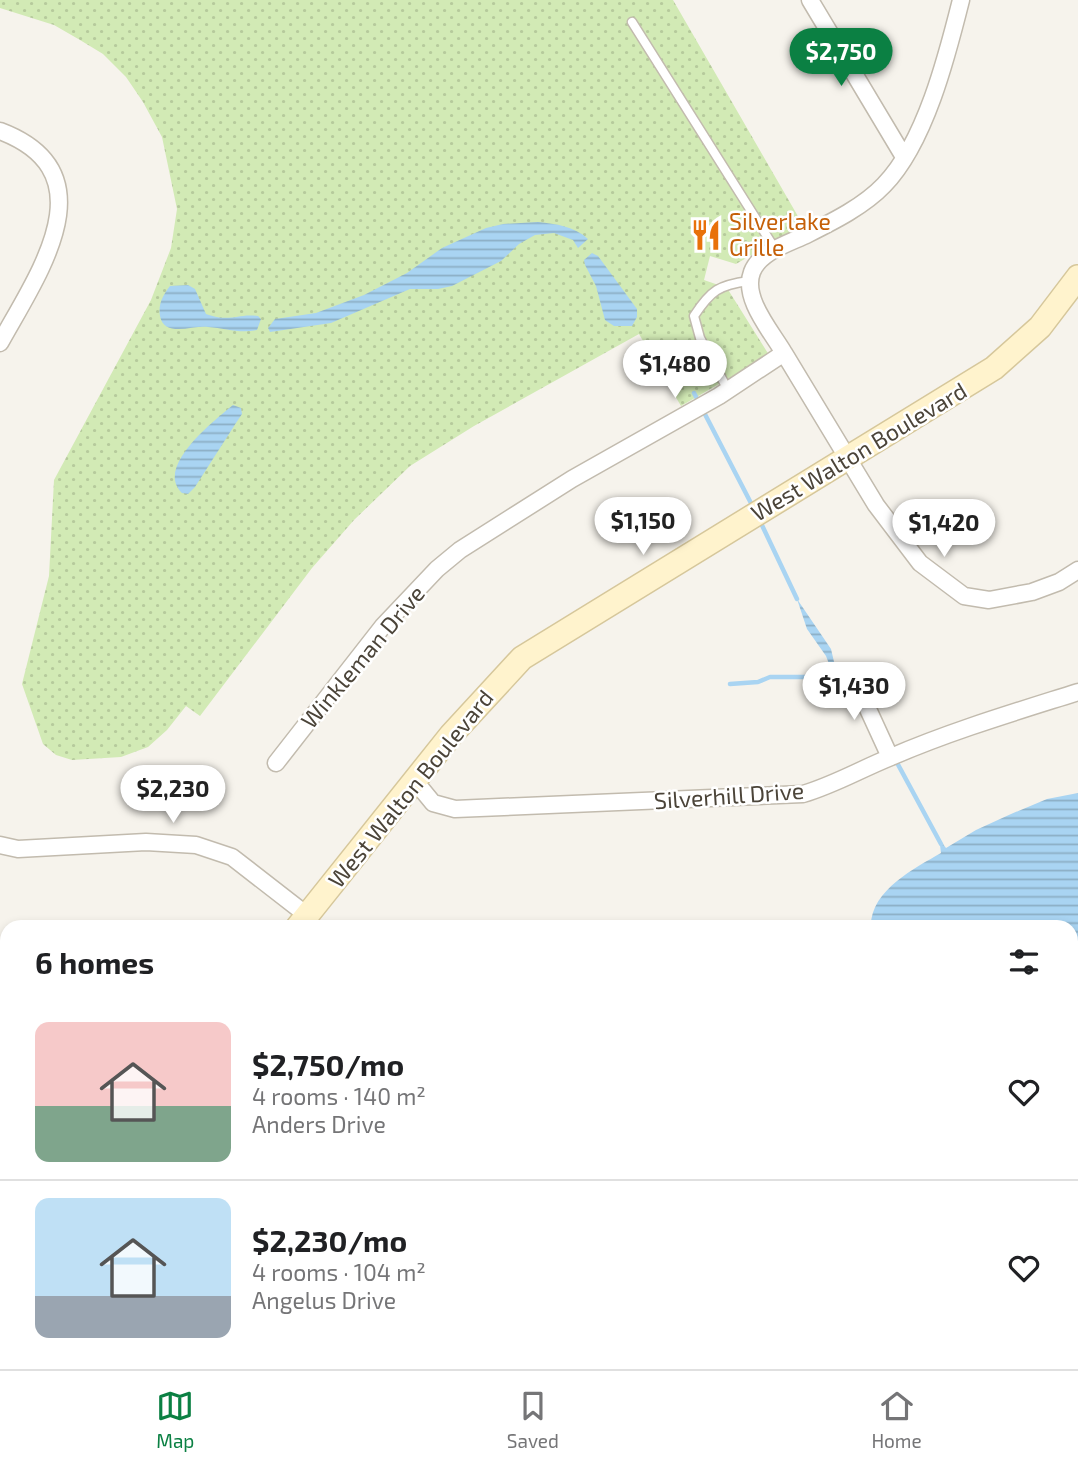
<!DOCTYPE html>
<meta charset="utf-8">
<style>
body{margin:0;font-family:"Exo 2",sans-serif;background:#f6f6f6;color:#202124;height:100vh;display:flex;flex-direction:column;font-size:26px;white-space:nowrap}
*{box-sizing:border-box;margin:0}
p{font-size:23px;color:#757577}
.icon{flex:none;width:38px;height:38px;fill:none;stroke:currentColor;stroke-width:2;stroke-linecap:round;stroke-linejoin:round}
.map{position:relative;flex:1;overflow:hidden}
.details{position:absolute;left:0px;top:920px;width:1078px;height:450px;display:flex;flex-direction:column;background:#fff;border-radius:21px 21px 0 0;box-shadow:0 4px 10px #0003}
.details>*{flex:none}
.price{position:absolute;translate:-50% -60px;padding:0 16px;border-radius:24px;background:#fff;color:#222;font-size:23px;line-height:46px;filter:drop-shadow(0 2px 4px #0008)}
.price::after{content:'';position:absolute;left:50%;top:42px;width:21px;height:16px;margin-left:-10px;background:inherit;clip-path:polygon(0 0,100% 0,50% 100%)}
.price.current{background:#0b8043;color:#fff}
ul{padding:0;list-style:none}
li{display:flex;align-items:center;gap:21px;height:175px;padding:0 35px}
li+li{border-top:2px solid #e0e0e0}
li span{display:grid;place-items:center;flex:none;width:196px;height:140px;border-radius:14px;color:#555}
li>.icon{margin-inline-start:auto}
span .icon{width:84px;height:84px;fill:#fffc;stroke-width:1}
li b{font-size:30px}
h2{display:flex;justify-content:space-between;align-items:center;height:84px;padding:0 35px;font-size:30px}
.menu{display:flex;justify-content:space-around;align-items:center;height:98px;border-top:2px solid #e0e0e0;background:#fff;font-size:19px;color:#757577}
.menu a{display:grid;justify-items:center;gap:4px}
.menu .current{color:#0b8043}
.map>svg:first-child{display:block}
.grass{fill:url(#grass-dots)}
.water{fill:url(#water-rules)}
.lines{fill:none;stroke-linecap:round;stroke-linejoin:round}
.stream{stroke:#a9d4f2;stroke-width:4.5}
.service-casing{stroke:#c2bbae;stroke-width:11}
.minor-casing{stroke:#c2bbae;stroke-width:19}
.secondary-casing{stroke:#d6c79b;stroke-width:26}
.service{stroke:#fff;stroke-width:8}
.minor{stroke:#fff;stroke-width:16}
.secondary{stroke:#fff3cd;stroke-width:23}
.labels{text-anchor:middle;stroke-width:5;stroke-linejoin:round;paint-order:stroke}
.food-label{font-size:23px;fill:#c56008;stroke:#fff;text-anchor:start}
.street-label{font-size:23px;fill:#4b4439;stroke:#fff}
</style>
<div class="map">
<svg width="1078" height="1369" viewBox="0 0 1078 1369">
<defs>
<pattern id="grass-dots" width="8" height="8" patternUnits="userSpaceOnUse" patternTransform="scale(1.75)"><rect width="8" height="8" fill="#d2eab5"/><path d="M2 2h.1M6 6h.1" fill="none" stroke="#b6ca9c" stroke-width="1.8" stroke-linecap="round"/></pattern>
<pattern id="water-rules" width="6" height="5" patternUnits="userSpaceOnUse" patternTransform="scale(1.75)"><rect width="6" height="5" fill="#a9d4f2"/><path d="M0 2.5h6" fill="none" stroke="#8caec5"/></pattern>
</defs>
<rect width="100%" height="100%" fill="#f6f3ec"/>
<!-- grass -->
<path class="grass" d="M0 0H673L803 225 736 264 710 256 704 280 727 288 769 355 681 406 639 334 474 426 410 466 354 520 312 568 200 716 186 706 167 730 148 747 121 757 72 760 56 755 43 744 22 684 49 576 54 480 151 300 171 248 177 209 162 137 143 102 126 77 103 54 80 40 54 25 0 8Z"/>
<!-- water -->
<path class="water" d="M538 222C556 224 574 226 588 239L578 248 573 240 554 233 535 235 519 244 501 261 452 286 438 289H410L331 323 270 332 268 328 275 319 316 313 364 295 407 273 442 248 486 228 503 224Z
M592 253 598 256 637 309V317L632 326H614L605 320 596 286 585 265 584 260Z
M188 285 195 289 206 314C231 323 237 313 258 316L261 319 257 330C240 334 225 328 208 327 193 325 164 338 160 316 158 304 163 295 170 286Z
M233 405 241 408 242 414 236 423 195 487 188 494 182 493C154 467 215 420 233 405Z
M797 599 831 649 839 683 836 682 826 656 807 629Z
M1078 793V1369H948L949 1363H1071V928H871C869 891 915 868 941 853L940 845 943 844 946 848 976 830 1011 814 1047 799Z"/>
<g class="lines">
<!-- stream -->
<path class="stream" d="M694 393 753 507
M760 521 797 599
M839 683 842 688 855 692
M730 684 758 682 770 677H809L830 670
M895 759 941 844"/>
<defs>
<path id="service" d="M632 22 775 249
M728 390 700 338 694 316C711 290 719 285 749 281"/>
<path id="minor" d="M810 0 904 157
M0 131C111 173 38 274 0 343
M784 353 876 505 920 563 964 596 989 600 1032 592 1059 582 1078 570
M851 672 890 757
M276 763 383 626 437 569 460 550 572 479 719 396 784 353C771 331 742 298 752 272 760 251 790 243 808 234 834 221 864 206 884 185 925 143 947 56 961 0
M415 781 433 803 455 809 803 794C834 785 861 769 891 757 951 731 1015 712 1078 692
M0 845 18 849 146 842 196 845 232 857 308 916
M0 1297H7
M282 1363 291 1369
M813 1369V1363"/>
<path id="secondary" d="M297 928 451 735 522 658 994 368 1040 327 1078 277
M0 1127 7 1123"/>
</defs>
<!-- service casing -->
<use href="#service" class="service-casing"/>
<!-- minor casing -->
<use href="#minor" class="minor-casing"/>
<!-- secondary casing -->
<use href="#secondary" class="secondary-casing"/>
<!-- service -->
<use href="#service" class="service"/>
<!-- minor -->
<use href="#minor" class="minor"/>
<!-- secondary -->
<use href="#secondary" class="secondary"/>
</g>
<!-- icons -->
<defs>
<symbol id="restaurant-bare" viewBox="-9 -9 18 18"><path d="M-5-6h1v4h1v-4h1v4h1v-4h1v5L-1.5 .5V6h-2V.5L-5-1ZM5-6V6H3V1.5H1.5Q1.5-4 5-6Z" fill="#e8710a" stroke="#fff" stroke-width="2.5" paint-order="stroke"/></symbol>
</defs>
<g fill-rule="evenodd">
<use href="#restaurant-bare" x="684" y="213" width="44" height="44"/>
</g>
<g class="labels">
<!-- food labels -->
<g class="food-label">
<text x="729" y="230">Silverlake<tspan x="729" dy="26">Grille</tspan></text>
</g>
<!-- street labels -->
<g class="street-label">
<text transform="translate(859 452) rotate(-31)" y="8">West Walton Boulevard</text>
<text transform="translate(363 657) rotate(-50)" y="8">Winkleman Drive</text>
<text transform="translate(411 789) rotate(-51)" y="8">West Walton Boulevard</text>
<text transform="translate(729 796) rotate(-4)" y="8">Silverhill Drive</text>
</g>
</g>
</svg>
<b class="price current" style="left:841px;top:88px">$2,750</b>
<b class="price" style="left:675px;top:400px">$1,480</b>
<b class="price" style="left:643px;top:557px">$1,150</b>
<b class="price" style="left:944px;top:559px">$1,420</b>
<b class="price" style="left:854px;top:722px">$1,430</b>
<b class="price" style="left:173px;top:825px">$2,230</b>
<section class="details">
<h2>6 homes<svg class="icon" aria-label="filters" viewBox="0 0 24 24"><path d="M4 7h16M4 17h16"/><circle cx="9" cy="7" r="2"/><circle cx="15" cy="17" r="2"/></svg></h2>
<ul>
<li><span style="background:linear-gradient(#f6c9c9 60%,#7fa58c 0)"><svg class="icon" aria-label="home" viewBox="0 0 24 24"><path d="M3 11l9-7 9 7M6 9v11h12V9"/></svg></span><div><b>$2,750/mo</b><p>4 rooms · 140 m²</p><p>Anders Drive</p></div><svg class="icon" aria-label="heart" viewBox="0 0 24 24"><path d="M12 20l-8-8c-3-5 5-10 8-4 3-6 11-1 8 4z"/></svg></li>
<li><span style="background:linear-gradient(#bfe0f5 70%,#9aa5b1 0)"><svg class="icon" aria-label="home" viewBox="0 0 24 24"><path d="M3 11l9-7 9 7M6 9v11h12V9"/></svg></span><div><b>$2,230/mo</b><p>4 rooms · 104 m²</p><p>Angelus Drive</p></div><svg class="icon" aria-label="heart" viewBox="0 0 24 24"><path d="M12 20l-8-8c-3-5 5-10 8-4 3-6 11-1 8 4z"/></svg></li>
</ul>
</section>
</div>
<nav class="menu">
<a class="current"><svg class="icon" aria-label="map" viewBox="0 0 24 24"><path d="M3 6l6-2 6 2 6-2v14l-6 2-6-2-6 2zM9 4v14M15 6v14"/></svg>Map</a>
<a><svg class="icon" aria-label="saved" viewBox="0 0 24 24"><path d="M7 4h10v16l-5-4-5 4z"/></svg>Saved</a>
<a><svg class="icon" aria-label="home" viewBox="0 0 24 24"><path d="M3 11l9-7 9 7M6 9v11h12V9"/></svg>Home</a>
</nav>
